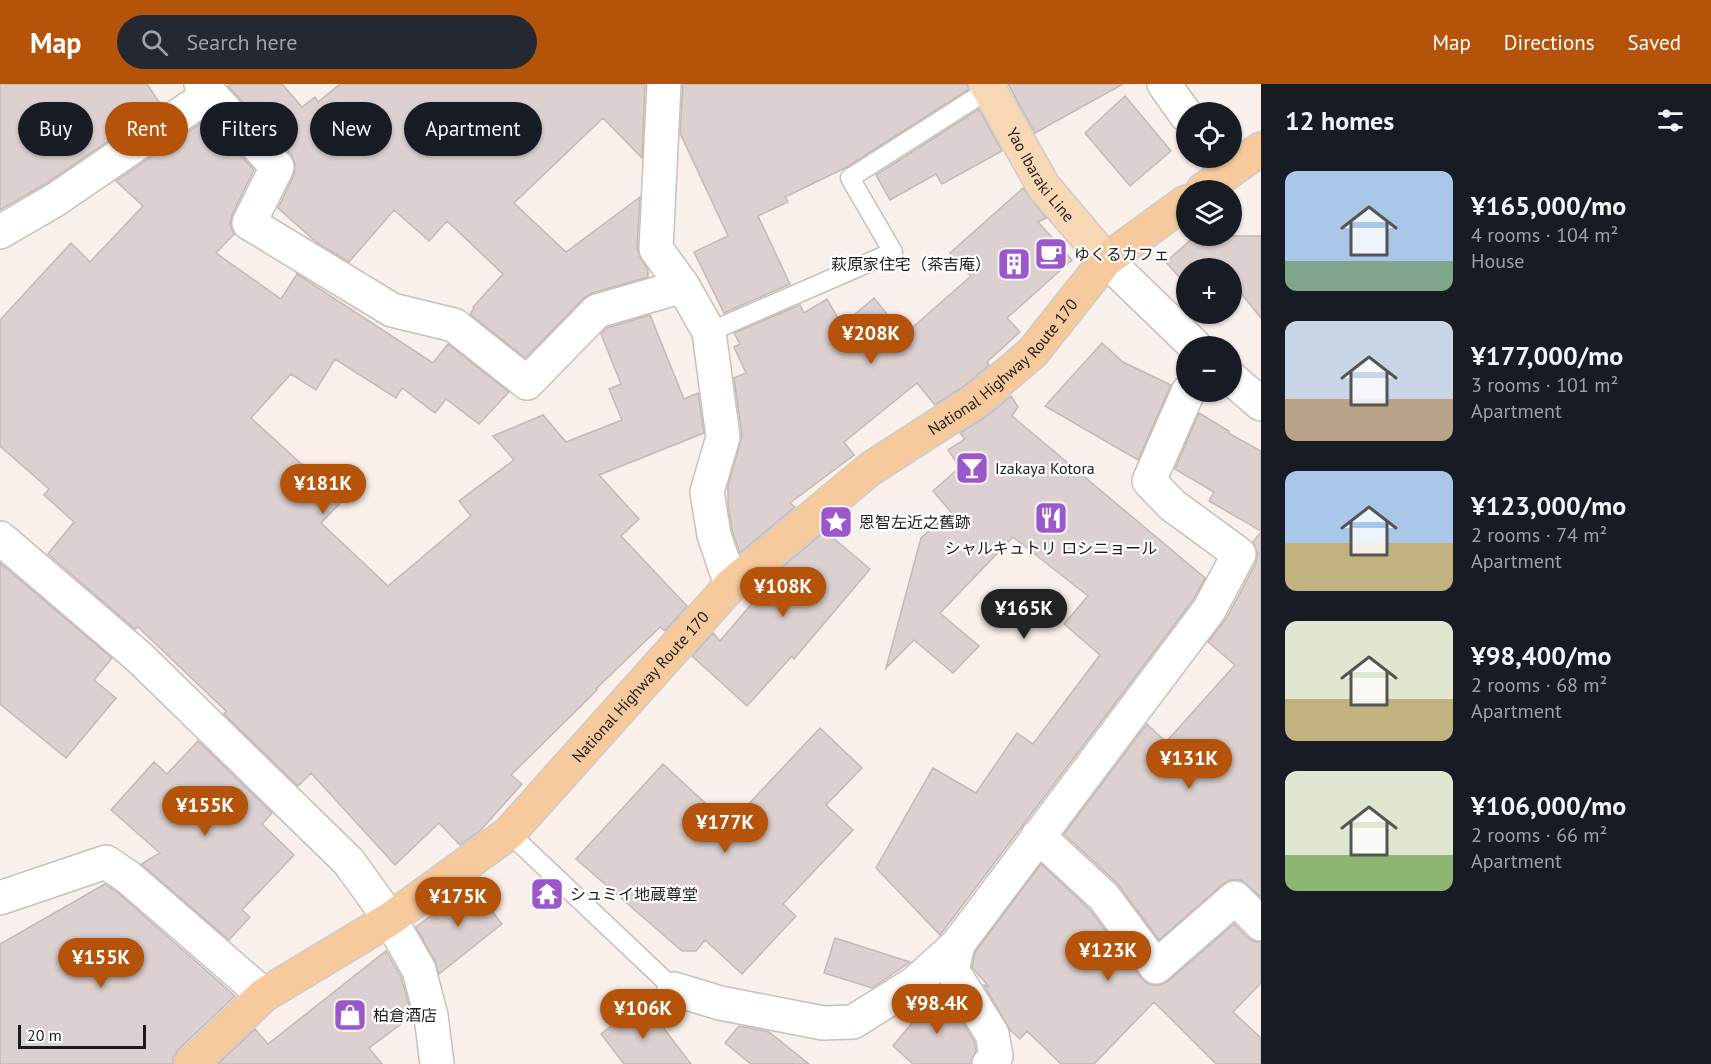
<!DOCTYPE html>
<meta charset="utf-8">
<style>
body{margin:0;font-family:"PT Sans","Noto Sans JP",sans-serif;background:#242831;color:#f1f3f6;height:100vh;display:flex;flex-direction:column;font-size:22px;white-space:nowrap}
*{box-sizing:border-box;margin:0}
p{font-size:20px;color:#9ea1a6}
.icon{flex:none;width:33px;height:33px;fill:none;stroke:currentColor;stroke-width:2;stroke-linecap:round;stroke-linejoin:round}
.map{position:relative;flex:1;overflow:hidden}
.side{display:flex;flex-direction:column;background:#171b24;width:450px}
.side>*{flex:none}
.top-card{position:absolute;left:18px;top:18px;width:570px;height:54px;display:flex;gap:12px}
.buttons{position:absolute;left:1176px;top:18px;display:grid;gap:12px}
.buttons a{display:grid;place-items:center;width:66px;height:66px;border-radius:50%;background:#171b24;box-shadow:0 2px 4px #0004;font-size:30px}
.scale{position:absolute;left:18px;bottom:15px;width:128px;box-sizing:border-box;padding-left:6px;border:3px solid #1e1b19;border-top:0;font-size:16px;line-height:21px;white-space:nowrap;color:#1e1b19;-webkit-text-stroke:4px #fff;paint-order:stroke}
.price{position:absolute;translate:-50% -51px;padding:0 14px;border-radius:21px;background:#b45309;color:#fff;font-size:20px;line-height:39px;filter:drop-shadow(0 2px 3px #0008)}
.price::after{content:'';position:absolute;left:50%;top:36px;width:18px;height:14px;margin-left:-9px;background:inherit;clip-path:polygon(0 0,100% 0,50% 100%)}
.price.current{background:#222;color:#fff}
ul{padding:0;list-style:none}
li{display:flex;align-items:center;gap:18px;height:150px;padding:0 24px}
li span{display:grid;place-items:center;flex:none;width:168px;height:120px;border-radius:12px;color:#555}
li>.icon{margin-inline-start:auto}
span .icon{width:72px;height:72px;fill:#fffc;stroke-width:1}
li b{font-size:26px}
h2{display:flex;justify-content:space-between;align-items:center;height:72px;padding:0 24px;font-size:26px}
.chip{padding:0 21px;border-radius:27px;background:#171b24;box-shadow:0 2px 4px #0004;font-size:21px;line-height:54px}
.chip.current{background:#b45309;color:#fff}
header{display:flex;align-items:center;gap:36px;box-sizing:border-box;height:84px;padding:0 30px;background:#b45309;color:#fff}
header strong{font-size:28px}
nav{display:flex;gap:33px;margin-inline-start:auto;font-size:21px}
.search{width:420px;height:54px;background:#242831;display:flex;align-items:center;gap:15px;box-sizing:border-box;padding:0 21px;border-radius:33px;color:#9ea1a6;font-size:22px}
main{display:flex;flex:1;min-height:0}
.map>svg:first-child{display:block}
.building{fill:#dcd1d0;stroke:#c3b9b7;stroke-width:1.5}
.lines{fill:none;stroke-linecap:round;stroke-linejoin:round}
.service-casing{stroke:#c9bfbb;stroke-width:21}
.minor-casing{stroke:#c9bfbb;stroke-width:36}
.primary-casing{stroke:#cecdcc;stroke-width:36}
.trunk-casing{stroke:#cecdcc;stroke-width:36}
.service{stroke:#fff;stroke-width:18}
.minor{stroke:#fff;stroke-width:33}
.primary{stroke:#f8d7b5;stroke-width:33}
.trunk{stroke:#f6ca9c;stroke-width:33}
.labels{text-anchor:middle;stroke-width:4.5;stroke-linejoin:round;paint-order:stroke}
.street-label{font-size:16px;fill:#1e1b19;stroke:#fff}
.poi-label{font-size:16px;fill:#1e1b19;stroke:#fff;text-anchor:start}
</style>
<header>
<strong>Map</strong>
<div class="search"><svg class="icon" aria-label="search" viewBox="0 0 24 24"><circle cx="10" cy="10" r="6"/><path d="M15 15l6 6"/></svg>Search here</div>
<nav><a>Map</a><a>Directions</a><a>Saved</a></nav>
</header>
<main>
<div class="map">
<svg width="1261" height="980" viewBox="0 0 1261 980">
<rect width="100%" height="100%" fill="#f9efeb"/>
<!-- building -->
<path class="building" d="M0 0H147L161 21 45 100 0 126Z
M230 0H282L302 23 315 13 318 18 340 0H645L642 74 603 34 514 119 566 168 640 113 637 164 641 175 648 186V193L592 209 584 214 525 274 470 230 474 224 473 223 503 190 447 137 429 157 394 126 349 178 316 158 278 124 294 91 295 80 291 70 228 2Z
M683 0H967L969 5 847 83 785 113 788 118 758 132 790 200 724 229 694 168 728 152 680 49Z
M1008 0H1123L1035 49Z
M1125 12 1171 67 1130 102 1085 49Z
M979 25 1002 67 942 100 936 90 890 116 876 91Z
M207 35 254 86 232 131 230 140 234 150 216 169 281 215 297 190 433 279 448 260 509 308 479 340 446 315 435 329 402 304 396 314 335 275 316 306 291 290 251 334 342 417 321 439 388 502 471 432 459 417 514 376 493 352 543 331 566 358 622 336 609 305 621 300 601 250 607 244 650 231 684 315 698 309 704 349 599 391 639 435 621 452 687 522 665 547 660 543 596 605 597 606 511 691 522 700 480 747 460 761 439 739 395 781 311 689 298 702 224 630 226 627 138 543 135 545 48 470 74 438 44 411 49 405 0 362V236L71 159 90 178 143 122 116 97Z
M1023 104 1046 134 1038 138 1072 176 1007 234 1020 248 987 278 989 281 966 301 935 321 917 299 844 358 854 371 790 419 795 423 740 469 732 446 728 420V402L742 351 734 294 746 289 734 263 740 260 734 249 800 221 804 229 827 215 842 241 874 214 904 251 971 192 950 169Z
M1195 152H1261V234L1232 198V184H1186V201L1166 178Z
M1102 259 1123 278 1171 301 1138 376 1045 322Z
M1011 312 1018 323 1012 332 1205 494 1193 516 940 851 876 784 933 684 976 709 1017 649 1033 660 1100 571 1064 540 1088 512 1013 453 940 529 979 562 953 589 914 556 886 584 921 454 951 428 933 407 960 383 948 366 965 355 960 349 987 332Z
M1199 329 1229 347 1228 349 1261 367V447L1209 417 1214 408 1175 385Z
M825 447 870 485 794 575 792 572 747 622 692 572 713 549 720 557 766 503 762 500Z
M1261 448V813L1241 796H1230L1223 800 1159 856 1117 799 1064 750 1147 640 1166 658 1235 581 1208 558 1226 535 1256 479 1258 470 1253 458Z
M0 479 112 574 94 596 116 614 66 674 0 620Z
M820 644 862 684 826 721 853 746 783 820 796 832 742 890 705 856 696 867H682L576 775 663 680 729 741Z
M198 657 272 729 262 740 294 771 242 826 250 833 229 856 141 780 160 769 111 726 154 678 167 690Z
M1041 780 1090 826 1141 894 1150 901H1160L1168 897 1234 840 1248 854 1256 858H1261V899L1233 928 1261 954V980H1216L1154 918 1094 980H1061L1027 947 1020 955 1010 946 984 901 989 903 972 883 975 868Z
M105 800 117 808 235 912 178 966 173 974V980H0V860Z
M471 801 502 840 439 890 435 877 416 843Z
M835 854 910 878 872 904 824 889Z
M386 867 401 893 412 932 369 964 382 980H218L255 945 268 960Z
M940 902 974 957 976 966 971 980H913L893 962 927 921 919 919Z
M643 917 691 980H624L601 950Z
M739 942 769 948 809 980H751L725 959Z"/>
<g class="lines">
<defs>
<path id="service" d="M709 248 893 168 850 94 988 6
M509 749 674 905"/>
<path id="minor" d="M664 0 656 165 683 202 709 248 723 353 707 408 714 451 731 501
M1164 0 1186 31
M210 10 277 83 249 139 392 226 454 241 527 299 597 227 683 202
M0 148 55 116 210 10 201 0
M1106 176 1195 262
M1232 295 1261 320
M0 454 140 574 349 778 390 835 419 886 431 932 437 980
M1038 752 1104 813 1156 883 1235 814 1261 840
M0 814 106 778 128 793 264 911
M674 905 720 919 823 939 853 938 915 899 958 860
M989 980 996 972 992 950 952 886 958 860 1209 526 1239 470 1172 421 1149 397 1188 308"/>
<g id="primary">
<path id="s1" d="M986 0 1044 103 1106 176"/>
</g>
<g id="trunk">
<path d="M1203 106 1261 65"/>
<path id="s2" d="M191 980 264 911 390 835 509 749 731 501 870 385 977 316 1033 268 1106 176 1186 118"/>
</g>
</defs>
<!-- service casing -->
<use href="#service" class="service-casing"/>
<!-- minor casing -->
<use href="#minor" class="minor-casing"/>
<!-- primary casing -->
<use href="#primary" class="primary-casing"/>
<!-- trunk casing -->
<use href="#trunk" class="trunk-casing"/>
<!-- service -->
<use href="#service" class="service"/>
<!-- minor -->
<use href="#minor" class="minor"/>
<!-- primary -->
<use href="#primary" class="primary"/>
<!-- trunk -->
<use href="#trunk" class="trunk"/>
</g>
<!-- icons -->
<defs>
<symbol id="cafe-square" viewBox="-11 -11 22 22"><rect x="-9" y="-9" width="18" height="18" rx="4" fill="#9c57cb" stroke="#fff"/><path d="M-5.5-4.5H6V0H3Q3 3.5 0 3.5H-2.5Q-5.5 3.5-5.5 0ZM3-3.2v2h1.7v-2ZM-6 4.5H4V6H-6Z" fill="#fff"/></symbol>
<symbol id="building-square" viewBox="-11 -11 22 22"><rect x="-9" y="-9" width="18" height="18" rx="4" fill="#9c57cb" stroke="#fff"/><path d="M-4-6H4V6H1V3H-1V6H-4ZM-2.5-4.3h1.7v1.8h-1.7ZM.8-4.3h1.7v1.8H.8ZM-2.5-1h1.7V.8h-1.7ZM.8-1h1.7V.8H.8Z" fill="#fff"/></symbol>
<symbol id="bar-square" viewBox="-11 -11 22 22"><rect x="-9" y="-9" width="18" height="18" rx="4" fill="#9c57cb" stroke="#fff"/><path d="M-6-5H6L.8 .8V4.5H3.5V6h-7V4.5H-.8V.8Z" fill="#fff"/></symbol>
<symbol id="restaurant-square" viewBox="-11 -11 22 22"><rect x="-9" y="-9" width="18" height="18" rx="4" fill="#9c57cb" stroke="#fff"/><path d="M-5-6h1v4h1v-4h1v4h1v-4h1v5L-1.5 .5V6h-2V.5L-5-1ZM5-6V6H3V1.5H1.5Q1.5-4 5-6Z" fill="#fff"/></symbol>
<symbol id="sight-square" viewBox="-11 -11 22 22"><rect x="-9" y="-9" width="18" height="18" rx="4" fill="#9c57cb" stroke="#fff"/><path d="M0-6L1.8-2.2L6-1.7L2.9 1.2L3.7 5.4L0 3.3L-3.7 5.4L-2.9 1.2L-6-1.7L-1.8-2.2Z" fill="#fff"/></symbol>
<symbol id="temple-square" viewBox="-11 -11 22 22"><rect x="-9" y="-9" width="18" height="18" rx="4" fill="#9c57cb" stroke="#fff"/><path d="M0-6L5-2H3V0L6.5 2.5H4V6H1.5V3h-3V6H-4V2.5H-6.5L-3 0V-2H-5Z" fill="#fff"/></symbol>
<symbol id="shop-square" viewBox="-11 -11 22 22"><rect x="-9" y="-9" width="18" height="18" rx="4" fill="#9c57cb" stroke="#fff"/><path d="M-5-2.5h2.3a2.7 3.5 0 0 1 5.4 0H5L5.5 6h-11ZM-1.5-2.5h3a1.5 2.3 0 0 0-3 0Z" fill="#fff"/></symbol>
</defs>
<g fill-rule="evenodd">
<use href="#cafe-square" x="1032" y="151" width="38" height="38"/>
<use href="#building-square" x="995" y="161" width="38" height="38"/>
<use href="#bar-square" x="953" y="365" width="38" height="38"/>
<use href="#restaurant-square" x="1032" y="415" width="38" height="38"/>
<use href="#sight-square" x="817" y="419" width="38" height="38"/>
<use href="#temple-square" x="528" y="791" width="38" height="38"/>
<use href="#shop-square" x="331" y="912" width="38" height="38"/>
</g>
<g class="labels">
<!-- street labels -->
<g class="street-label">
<text dy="6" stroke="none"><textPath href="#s1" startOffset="106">Yao Ibaraki Line</textPath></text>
<text dy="6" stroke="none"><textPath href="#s2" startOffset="1077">National Highway Route 170</textPath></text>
<text dy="6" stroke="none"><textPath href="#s2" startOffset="591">National Highway Route 170</textPath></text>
</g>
<!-- poi labels -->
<g class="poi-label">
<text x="1074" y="176">ゆくるカフェ</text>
<text x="991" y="186" text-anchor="end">萩原家住宅（茶吉庵）</text>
<text x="995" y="390">Izakaya Kotora</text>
<text x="859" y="444">恩智左近之舊跡</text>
<text x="1051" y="470" text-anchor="middle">シャルキュトリ ロシニョール</text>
<text x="570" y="816">シュミイ地蔵尊堂</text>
<text x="373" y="937">柏倉酒店</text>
</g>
</g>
</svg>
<div class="buttons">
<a><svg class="icon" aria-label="locate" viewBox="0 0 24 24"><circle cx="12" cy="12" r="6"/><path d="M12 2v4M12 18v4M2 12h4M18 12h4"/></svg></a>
<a><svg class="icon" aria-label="layers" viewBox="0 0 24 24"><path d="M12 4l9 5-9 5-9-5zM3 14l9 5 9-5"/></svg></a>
<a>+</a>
<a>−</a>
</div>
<div class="scale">20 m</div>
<b class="price" style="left:871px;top:281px">¥208K</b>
<b class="price" style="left:323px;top:431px">¥181K</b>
<b class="price" style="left:783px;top:534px">¥108K</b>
<b class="price current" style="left:1024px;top:556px">¥165K</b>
<b class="price" style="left:1189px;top:706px">¥131K</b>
<b class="price" style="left:205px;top:753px">¥155K</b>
<b class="price" style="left:725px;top:770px">¥177K</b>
<b class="price" style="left:458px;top:844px">¥175K</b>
<b class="price" style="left:1108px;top:898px">¥123K</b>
<b class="price" style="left:101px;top:905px">¥155K</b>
<b class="price" style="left:937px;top:951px">¥98.4K</b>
<b class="price" style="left:643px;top:956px">¥106K</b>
<div class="top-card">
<a class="chip">Buy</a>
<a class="chip current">Rent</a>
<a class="chip">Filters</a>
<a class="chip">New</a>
<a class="chip">Apartment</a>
</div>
</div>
<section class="side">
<h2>12 homes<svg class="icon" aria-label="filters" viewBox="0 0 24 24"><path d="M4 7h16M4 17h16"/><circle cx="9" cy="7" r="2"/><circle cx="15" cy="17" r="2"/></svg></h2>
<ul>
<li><span style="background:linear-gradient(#a9c7e8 75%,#7fa58c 0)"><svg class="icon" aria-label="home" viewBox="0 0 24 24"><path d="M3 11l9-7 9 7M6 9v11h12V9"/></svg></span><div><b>¥165,000/mo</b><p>4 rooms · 104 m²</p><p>House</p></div></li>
<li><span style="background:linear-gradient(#c9d6e8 65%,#b9a48a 0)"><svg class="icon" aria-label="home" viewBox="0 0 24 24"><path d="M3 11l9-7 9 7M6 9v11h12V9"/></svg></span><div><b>¥177,000/mo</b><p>3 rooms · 101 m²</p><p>Apartment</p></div></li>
<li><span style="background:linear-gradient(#a9c7e8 60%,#c2b280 0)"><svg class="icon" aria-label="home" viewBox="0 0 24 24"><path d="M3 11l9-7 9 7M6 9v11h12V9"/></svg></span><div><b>¥123,000/mo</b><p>2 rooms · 74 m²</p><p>Apartment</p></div></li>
<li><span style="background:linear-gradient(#dfe7d0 65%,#c2b280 0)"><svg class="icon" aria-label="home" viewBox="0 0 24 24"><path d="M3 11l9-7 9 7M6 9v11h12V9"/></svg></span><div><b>¥98,400/mo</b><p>2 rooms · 68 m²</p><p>Apartment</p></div></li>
<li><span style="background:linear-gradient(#dfe7d0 70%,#8fb573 0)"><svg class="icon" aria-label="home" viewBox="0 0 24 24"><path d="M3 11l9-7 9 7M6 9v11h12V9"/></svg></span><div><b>¥106,000/mo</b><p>2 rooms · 66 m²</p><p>Apartment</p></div></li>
</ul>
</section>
</main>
